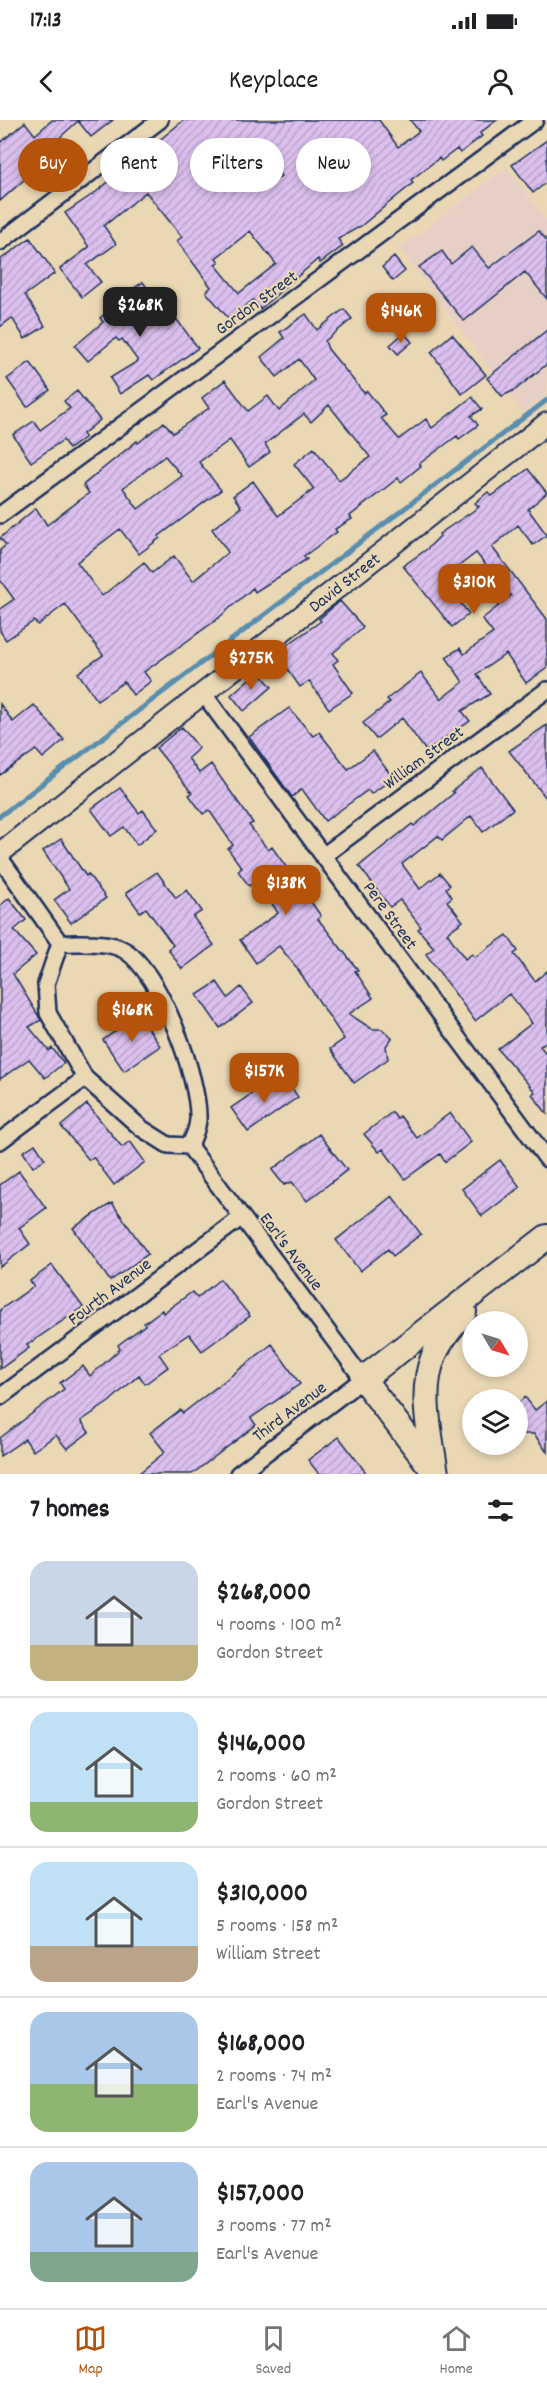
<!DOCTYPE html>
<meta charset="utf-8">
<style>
body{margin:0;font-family:Dekko,sans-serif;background:#f6f6f6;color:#202124;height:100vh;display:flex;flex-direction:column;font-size:22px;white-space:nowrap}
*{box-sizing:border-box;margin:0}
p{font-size:20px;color:#757577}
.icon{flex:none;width:33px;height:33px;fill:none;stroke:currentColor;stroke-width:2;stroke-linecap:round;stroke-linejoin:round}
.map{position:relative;height:1354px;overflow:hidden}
.panel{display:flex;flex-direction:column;background:#fff;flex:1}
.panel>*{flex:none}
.top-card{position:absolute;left:18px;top:18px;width:512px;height:54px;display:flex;gap:12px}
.needle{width:39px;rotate:128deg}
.buttons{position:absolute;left:462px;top:1191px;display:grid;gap:12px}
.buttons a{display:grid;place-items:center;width:66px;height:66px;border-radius:50%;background:#fff;box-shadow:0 3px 9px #0003;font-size:30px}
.price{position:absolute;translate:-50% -51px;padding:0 14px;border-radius:12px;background:#b45309;color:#fff;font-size:20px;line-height:39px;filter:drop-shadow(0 2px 3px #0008)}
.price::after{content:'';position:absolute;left:50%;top:36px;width:18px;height:14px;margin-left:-9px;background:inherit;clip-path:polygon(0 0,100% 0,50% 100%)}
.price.active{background:#222;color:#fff}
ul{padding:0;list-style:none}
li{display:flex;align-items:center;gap:18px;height:150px;padding:0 30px}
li+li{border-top:2px solid #e0e0e0}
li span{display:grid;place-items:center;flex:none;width:168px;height:120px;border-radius:18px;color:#555}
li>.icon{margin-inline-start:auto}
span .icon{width:72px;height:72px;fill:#fffc;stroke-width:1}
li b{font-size:26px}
h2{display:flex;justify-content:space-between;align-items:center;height:72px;padding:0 30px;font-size:26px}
.pill{padding:0 21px;border-radius:27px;background:#fff;box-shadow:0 3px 9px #0003;font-size:21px;line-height:54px}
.pill.active{background:#b45309;color:#fff}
.status{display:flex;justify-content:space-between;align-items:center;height:42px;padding:0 30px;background:#fff;direction:ltr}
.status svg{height:16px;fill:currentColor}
header{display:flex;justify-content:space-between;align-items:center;height:78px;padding:0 30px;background:#fff;font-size:27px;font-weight:600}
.tabs{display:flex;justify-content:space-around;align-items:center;height:84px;border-top:2px solid #e0e0e0;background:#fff;font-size:16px;color:#757577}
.tabs a{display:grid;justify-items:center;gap:3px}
.tabs .active{color:#b45309}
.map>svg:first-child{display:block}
.built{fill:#e6d0c6}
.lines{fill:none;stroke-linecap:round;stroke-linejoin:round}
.stream{stroke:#5a8eaf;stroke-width:5}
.building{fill:url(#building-hatch);stroke:#1b2f5e;stroke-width:1.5;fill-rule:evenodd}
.minor-casing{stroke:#1b2f5e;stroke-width:20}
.tertiary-casing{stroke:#1b2f5e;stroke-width:24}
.primary-casing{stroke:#1b2f5e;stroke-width:28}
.minor{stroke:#ead8b5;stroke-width:15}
.tertiary{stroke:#ead8b5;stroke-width:20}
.primary{stroke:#ead8b5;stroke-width:24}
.labels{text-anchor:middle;stroke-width:4.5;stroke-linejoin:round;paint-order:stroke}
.street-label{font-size:18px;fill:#1b2f5e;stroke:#ead8b5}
</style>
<div class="status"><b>17:13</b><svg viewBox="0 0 49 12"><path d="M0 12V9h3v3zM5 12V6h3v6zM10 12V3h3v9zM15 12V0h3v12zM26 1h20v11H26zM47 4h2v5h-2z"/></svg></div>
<header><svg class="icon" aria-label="back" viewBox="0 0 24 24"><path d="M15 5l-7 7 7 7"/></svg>Keyplace<svg class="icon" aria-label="person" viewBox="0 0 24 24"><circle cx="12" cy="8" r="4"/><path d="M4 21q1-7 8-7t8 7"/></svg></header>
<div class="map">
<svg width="547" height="1354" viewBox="0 0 547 1354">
<defs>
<pattern id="building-hatch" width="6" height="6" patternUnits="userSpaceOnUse" patternTransform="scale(1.5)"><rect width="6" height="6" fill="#dbbfed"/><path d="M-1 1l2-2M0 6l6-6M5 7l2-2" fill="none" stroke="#bba4ce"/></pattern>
</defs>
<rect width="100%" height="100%" fill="#ead8b5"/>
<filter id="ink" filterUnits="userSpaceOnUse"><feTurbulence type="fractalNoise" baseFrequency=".0167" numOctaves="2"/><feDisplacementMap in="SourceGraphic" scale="12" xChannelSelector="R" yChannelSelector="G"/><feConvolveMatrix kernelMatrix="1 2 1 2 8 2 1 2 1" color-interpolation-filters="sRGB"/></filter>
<g filter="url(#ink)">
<!-- built -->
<path class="built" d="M507 47 547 101V275L524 293 399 128Z"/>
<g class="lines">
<!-- stream -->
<path class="stream" d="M0 696 547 280"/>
</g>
<!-- building -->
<path class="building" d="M52 0H113L91 17 78 1 47 29 52 35 50 37 0 81V23L25 2 35 15Z
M184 0H379L398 27 419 11 410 0H497L480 13 482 16 460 33 457 29 441 41 439 38 411 60 413 63 361 106 338 119 343 126 320 143 318 139 260 189 253 180 229 199 206 172 211 167 177 121 182 117 146 72 104 106 116 124 87 145 101 162 82 177 60 149 89 127 65 93 96 72ZM266 36 281 56 259 72 243 51ZM250 111 276 144 239 173 215 144 219 142 216 138Z
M547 20V62L533 73 512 45Z
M539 111 547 121V179L525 152 464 201 419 147 442 131 451 144 472 127 489 148Z
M30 118 55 153 25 175 45 206 25 219 12 198 0 207V140Z
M394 137 405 151 393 161 382 147Z
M143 162 167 196 172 193 198 228 153 260 149 255 120 274 110 258 138 241 122 219 119 221 116 218 88 241 75 226 103 202 100 198 127 176 125 174Z
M344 189 352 199 325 221 328 229 364 273 367 271 386 295 381 298 399 319 426 299 432 308 472 277 482 289 471 296 478 305 459 319 457 316 419 344 421 346 401 362 398 358 350 396 352 399 335 409 337 412 304 436 307 439 255 472 253 468 215 501 144 552 151 561 133 575 124 562 97 580 78 553 103 535 65 484 38 505 34 501 6 520 0 511V489L14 479 0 460V430L6 425 0 418 36 388 47 405 89 373 83 365 137 321 138 323 164 302 173 313 209 288 202 278 225 260 248 291 268 276 279 291 314 260 299 239 277 257 261 237 284 218 280 212 306 194 317 210ZM329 285 370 337 339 360 314 328 294 344 314 369 278 396 253 361 233 376 241 387 212 409 228 432 193 461 174 436 152 453 144 442 102 476 77 442 120 409 139 434 160 418 159 416 221 370 199 342 230 320 249 347 270 332 265 324 304 294 311 302ZM165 336 182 356 138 389 123 368Z
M547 210V244L515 270 502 276 487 258Z
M404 213 412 222 398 234 390 225Z
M452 214 486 255 462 274 431 232Z
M30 242 50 270 27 287 7 259Z
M77 271 100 300 83 314 85 317 69 329 63 320 31 342 13 315 34 301 40 310 70 288 64 281Z
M528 349 547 373 528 389 547 415 533 425 518 405 492 427 547 499V548L526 563 506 534 477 554 490 574 462 591 470 601 426 631 402 598 376 619 363 603 390 582 387 579 421 553 441 579 463 562 446 537 460 528 464 534 493 513 482 499 511 476 476 433 442 459 469 494 452 507 403 446 427 429 440 416 439 414 479 387 475 383 488 372 492 376Z
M340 481 363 507 333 533 338 540 333 544 353 573 329 589 309 561 300 567 276 533 321 501 319 499Z
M258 551 272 567 244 591 231 575Z
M0 584 13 602 34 585 64 620 43 638 36 630 0 655Z
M289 588 313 616 319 612 348 649 373 631 393 658 371 674 368 670 325 701 302 669 292 677 249 617Z
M547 605V679L509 631Z
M182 607 199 628 188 638 199 653 211 644 253 703 249 705 268 730 272 727 321 796 318 799 358 850 355 851 373 878 349 894 372 909H382L392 918 386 926 388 939 354 963 330 929 344 919 297 848 279 826 256 843 240 820 278 793 257 760 249 766 238 751 242 748 228 729 233 725 209 690 203 694 189 675 192 673 156 628Z
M482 648 513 689 483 712 471 696 442 720 438 716 402 744 420 769 440 753 450 765 446 768 452 777 447 781 463 801 447 813 465 839 472 834 475 837 507 815 518 831 514 834 535 861 547 851V921L540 926 547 935V994L532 974 535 972 498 929 532 903 509 874 475 901 426 834 434 828 418 809 421 807 400 780 390 787 359 746 412 704 414 706 454 673 452 671Z
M120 668 139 693 143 690 157 709 137 725 124 707 111 716 91 689Z
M61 719 86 756 88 754 106 778 71 803 54 780 69 769 43 731Z
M157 752 176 778 187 770 202 791 193 797 214 825 182 849 168 829 173 825 146 788 140 792 126 773Z
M9 778 26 800 14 810 36 835 13 854 41 900 29 907 49 931 52 928 64 943 45 958 29 939 0 959V786Z
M217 862 228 878 241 867 253 883 220 908 197 875Z
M139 894 160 926 124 951 103 920Z
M285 958 298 977 248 1012 231 988 260 968 264 973Z
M87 984 122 1027 130 1021 145 1042 114 1065 93 1037 89 1040 61 1006Z
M392 992 397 999 400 996 417 1018 450 993 471 1022 445 1042 440 1034 405 1059 383 1029 379 1032 364 1014Z
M319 1014 347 1050 307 1081 292 1062 284 1065 272 1050Z
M35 1024 45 1039 33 1047 23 1032Z
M500 1040 520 1067 482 1096 462 1069Z
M19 1051 46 1088 19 1108 30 1124 0 1147V1065Z
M392 1076 421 1114 393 1136 388 1129 360 1151 336 1120Z
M112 1083 148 1134 110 1161 73 1108Z
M52 1145 83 1187 27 1225 29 1228 0 1249V1190L34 1166 30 1161Z
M220 1159 250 1196 202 1231 189 1214 159 1234 168 1247 145 1264 139 1255 109 1282 81 1301 89 1312 67 1329 56 1315 33 1331 25 1319 0 1336V1318L64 1269 60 1263 83 1246 90 1256 120 1229 118 1225 145 1205 144 1203 162 1190 163 1193 192 1172 197 1178Z
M272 1224 300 1264 251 1298 256 1305 192 1354H138L165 1332 150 1313 180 1290 183 1293Z
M525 1277 535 1290 547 1281V1332L534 1314H518V1283Z
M339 1317 367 1354H319L308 1340Z"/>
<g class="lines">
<defs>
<path id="minor" d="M0 122 160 0
M0 395 535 0
M203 573 547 1039
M323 736 547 570
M0 738 60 823
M60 823C79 824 107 820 124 830 160 851 200 960 198 1000 197 1010 194 1017 189 1026
M60 823 46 864 48 893 85 958 141 1008 168 1025 189 1026
M0 1021 85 958
M189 1026 363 1259 238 1354
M0 1277 242 1097"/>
<path id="tertiary" d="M0 733 547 303"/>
<path id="primary" d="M436 1354 363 1259 547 1117
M436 1354C431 1317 419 1274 433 1238 439 1221 452 1207 464 1192"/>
</defs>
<!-- minor casing -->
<use href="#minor" class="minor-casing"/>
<!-- tertiary casing -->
<use href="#tertiary" class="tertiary-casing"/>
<!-- primary casing -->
<use href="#primary" class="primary-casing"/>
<!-- minor -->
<use href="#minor" class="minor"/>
<!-- tertiary -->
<use href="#tertiary" class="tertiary"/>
<!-- primary -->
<use href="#primary" class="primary"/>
</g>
</g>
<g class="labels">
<!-- street labels -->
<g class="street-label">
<text transform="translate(256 182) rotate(-36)" y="6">Gordon Street</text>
<text transform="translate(344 462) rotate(-38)" y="6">David Street</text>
<text transform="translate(423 637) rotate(-36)" y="6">William Street</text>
<text transform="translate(391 795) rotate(54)" y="6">Pere Street</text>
<text transform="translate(292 1131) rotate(53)" y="6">Earl's Avenue</text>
<text transform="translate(109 1171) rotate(-37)" y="6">Fourth Avenue</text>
<text transform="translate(289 1291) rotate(-37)" y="6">Third Avenue</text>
</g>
</g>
</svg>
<div class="buttons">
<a><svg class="needle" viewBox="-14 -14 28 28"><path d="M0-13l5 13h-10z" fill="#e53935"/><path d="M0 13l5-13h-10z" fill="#757577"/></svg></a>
<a><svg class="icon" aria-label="layers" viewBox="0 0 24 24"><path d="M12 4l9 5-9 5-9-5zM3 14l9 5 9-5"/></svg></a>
</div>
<b class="price active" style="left:140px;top:218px">$268K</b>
<b class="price" style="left:401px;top:224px">$146K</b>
<b class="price" style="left:474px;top:495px">$310K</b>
<b class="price" style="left:251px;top:571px">$275K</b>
<b class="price" style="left:286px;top:796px">$138K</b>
<b class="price" style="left:132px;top:923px">$168K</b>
<b class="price" style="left:264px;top:984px">$157K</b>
<div class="top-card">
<a class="pill active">Buy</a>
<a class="pill">Rent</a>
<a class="pill">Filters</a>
<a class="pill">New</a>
</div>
</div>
<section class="panel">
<h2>7 homes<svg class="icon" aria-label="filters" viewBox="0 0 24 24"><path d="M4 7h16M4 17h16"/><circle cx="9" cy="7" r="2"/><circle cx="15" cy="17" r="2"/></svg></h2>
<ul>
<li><span style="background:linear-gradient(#c9d6e8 70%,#c2b280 0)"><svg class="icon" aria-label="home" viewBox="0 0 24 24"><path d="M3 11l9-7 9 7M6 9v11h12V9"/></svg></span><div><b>$268,000</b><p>4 rooms · 100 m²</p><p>Gordon Street</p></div></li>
<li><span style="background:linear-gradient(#bfe0f5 75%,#8fb573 0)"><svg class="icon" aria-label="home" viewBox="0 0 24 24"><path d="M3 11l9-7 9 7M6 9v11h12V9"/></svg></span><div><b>$146,000</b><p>2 rooms · 60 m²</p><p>Gordon Street</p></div></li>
<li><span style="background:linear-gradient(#bfe0f5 70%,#b9a48a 0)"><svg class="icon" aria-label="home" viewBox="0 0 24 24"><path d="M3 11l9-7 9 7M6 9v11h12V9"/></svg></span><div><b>$310,000</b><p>5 rooms · 158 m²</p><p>William Street</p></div></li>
<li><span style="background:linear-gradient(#a9c7e8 60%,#8fb573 0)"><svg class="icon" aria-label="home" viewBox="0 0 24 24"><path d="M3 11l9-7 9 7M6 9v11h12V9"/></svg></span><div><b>$168,000</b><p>2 rooms · 74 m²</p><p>Earl's Avenue</p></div></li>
<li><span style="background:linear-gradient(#a9c7e8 75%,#7fa58c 0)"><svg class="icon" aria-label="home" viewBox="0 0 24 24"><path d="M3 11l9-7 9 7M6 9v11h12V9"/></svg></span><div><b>$157,000</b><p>3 rooms · 77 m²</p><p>Earl's Avenue</p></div></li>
</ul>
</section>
<nav class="tabs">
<a class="active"><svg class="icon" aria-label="map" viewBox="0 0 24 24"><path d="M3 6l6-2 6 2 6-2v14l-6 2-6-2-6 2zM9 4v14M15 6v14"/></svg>Map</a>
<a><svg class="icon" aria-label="saved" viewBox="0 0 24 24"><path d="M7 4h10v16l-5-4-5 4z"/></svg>Saved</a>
<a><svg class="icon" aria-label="home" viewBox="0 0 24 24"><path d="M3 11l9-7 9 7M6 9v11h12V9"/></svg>Home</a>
</nav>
